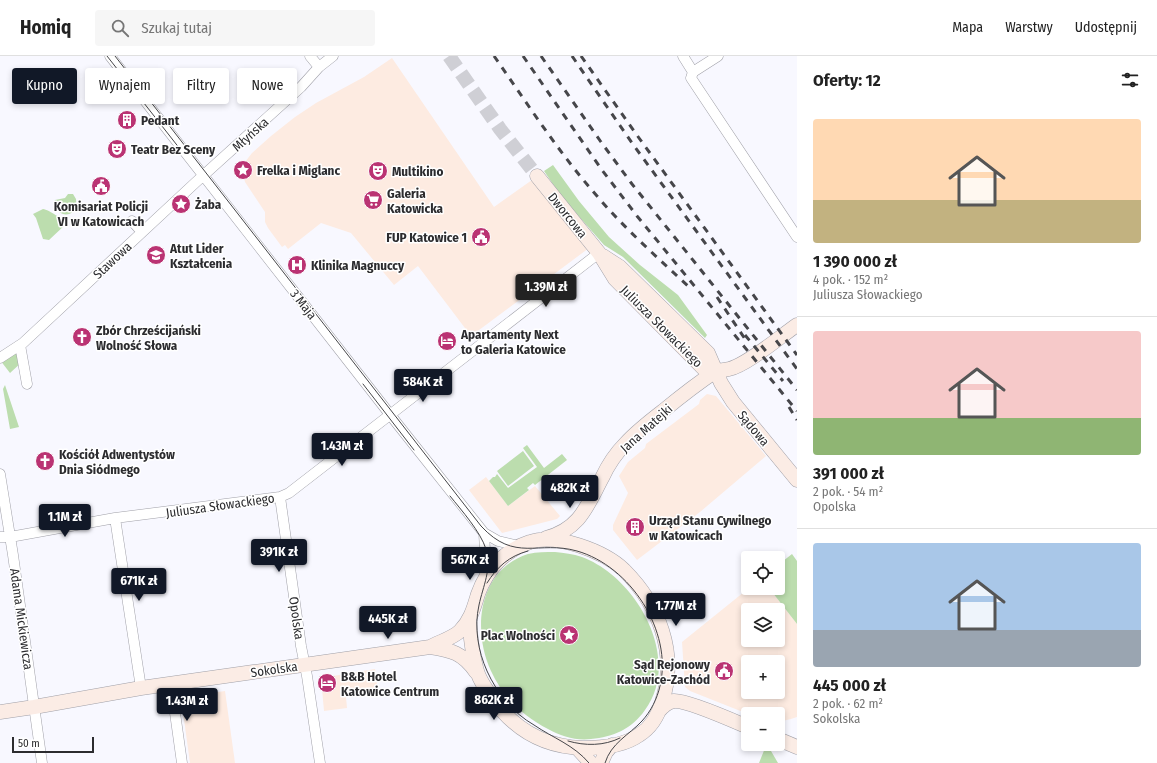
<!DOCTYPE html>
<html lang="pl">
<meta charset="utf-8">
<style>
body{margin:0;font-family:"Fira Sans Condensed",sans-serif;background:#f6f6f6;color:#222;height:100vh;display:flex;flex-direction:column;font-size:15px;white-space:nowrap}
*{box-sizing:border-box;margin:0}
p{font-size:13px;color:#767676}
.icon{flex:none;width:22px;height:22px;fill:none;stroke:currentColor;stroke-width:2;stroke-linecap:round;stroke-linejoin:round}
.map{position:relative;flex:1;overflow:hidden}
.side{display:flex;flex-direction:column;background:#fff;width:360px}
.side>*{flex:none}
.hud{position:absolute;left:12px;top:12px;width:380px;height:36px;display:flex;gap:8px}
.buttons{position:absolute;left:741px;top:495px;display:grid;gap:8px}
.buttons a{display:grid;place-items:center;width:44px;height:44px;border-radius:4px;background:#fff;box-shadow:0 2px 6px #0003;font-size:20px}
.scale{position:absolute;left:12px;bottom:10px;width:82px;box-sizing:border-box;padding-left:4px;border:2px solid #2c2c2f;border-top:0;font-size:11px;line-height:14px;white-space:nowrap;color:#2c2c2f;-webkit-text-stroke:3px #fff;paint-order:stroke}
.price{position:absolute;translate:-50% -34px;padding:0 9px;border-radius:4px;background:#111827;color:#fff;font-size:13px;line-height:26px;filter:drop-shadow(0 1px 2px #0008)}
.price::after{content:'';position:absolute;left:50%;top:24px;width:12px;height:9px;margin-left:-6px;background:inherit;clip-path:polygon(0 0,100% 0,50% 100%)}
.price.on{background:#222;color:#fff}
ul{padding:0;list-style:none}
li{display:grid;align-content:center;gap:8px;height:212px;padding:0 16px}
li+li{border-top:1px solid #e0e0e0}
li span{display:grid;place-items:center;height:124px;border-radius:4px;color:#555}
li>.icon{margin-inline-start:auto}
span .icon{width:72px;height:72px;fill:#fffc;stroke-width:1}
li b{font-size:17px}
h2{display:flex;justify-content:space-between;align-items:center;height:48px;padding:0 16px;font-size:17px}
.tag{padding:0 14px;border-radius:4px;background:#fff;box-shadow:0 2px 6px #0003;font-size:14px;line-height:36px}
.tag.on{background:#111827;color:#fff}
header{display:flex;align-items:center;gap:24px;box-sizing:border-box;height:56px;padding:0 20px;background:#fff;border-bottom:1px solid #e0e0e0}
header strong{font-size:19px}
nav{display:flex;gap:22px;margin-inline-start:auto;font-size:14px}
.search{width:280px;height:36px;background:#f6f6f6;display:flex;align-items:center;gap:10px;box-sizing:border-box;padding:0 14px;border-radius:4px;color:#767676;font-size:15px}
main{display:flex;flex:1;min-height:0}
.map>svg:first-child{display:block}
.commercial{fill:#fdebe1;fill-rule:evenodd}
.green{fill:#bcddae}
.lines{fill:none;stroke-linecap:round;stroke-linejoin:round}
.secondary-tunnel{stroke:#cfcfd5;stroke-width:14;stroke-dasharray:14 7;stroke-linecap:butt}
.street-casing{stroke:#a0a0a8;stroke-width:11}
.secondary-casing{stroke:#a0a0a8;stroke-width:15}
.street{stroke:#fff;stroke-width:10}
.secondary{stroke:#fbece5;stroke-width:14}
.tram{stroke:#46464a;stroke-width:1}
.rail{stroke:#46464a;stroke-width:3;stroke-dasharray:7 7;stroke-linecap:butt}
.labels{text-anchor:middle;stroke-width:3;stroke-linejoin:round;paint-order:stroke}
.poi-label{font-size:13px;font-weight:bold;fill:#2c2c2f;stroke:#fff;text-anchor:start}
.street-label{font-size:13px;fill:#2c2c2f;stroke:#fff}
</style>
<header>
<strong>Homiq</strong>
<div class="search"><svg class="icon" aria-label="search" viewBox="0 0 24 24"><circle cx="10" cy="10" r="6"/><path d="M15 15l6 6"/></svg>Szukaj tutaj</div>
<nav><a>Mapa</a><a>Warstwy</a><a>Udostępnij</a></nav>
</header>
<main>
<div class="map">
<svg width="797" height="707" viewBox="0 0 797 707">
<rect width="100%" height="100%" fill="#f8f8ff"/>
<!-- commercial -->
<path class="commercial" d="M392 2 494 151 539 119 589 192 471 280 418 210 394 229 351 177 321 167 288 193 285 189 282 191 268 172 265 166V156L245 126 243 117 245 106 252 97 271 80 295 61 316 47 364 21Z
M707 338 716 340 766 400 700 456 637 504 613 474V469L628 437 619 420 628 406 645 392 646 388 699 348 700 344Z
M486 421 508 450 535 430 560 460 557 463 502 477 469 434Z
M749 532H769L797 568V661L791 663 778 666V658H748L690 635 685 631 682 586ZM748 554H778V584H748ZM748 606H778V636H748Z
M375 613 378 636 346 641 347 652 324 655 321 622Z
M225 635 235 707H190L182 649 183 643 184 641Z"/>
<!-- green -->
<path class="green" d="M553 109 579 145 609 181 640 209 678 239 707 279 705 282 623 201 604 189 561 140 544 115Z
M68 138H73L76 143C78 161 60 164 53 148L55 144 65 142Z
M43 153C49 154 64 163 65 169L49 184 43 183 36 162 33 158Z
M9 297H20L22 306 10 317 0 304Z
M5 329 19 371 10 373 3 333Z
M527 389 544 412 562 398 567 404 535 429 533 427 527 432 529 434 508 450 489 425 493 421H495L497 418 508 432 537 411 523 392Z
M523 395 534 410 508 430 497 415Z
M555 496C564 497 573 498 582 501 636 521 683 602 645 654 632 673 613 681 591 683 576 685 561 680 548 673 523 660 503 641 491 615 472 574 478 514 528 498 537 496 546 496 555 496Z
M792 498 797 505V568L769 532H778V509Z
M765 692 771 695 778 707H759Z"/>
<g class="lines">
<!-- secondary-tunnel -->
<path class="secondary-tunnel" d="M449 0 500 73 537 120"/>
<defs>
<path id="street" d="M110 0 399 370 484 477 498 485 519 490
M683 0 693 16 718 0
M319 11 333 0
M693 16 691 22 797 181
M132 165 142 176
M20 289 27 328
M0 302 23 287 195 127 301 31 319 11 310 0
M0 418 13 499 42 707
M280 441 301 590 307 620 320 707
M115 462 141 632
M484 477 485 495 489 517
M0 481H10L115 462 280 441 289 437 599 197
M171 628 182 707"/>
<path id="secondary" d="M537 120 599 197 615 223 705 314C713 315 721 315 729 313 747 309 781 280 797 269
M603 200 620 211 708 297 721 327 733 346 797 424
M546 482C580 473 587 450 602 422 608 409 616 397 626 387 637 375 650 365 663 355 680 341 698 327 716 315
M430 591C439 586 453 582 460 575 471 564 474 551 478 538 487 513 505 494 530 486 556 477 604 495 624 514 659 549 678 597 662 646 658 660 652 671 639 679 624 690 601 692 583 692 543 691 512 672 490 639 486 633 481 626 478 618 472 601 471 582 469 564
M659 655C663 650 668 646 674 645 687 644 734 665 748 671
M0 656 34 651 141 632 430 591C451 594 463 597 476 616
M778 683 797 691
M577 692 591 707
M601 707 606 696 612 689"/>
</defs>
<!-- street casing -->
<use href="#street" class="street-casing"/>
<!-- secondary casing -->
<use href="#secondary" class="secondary-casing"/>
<!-- street -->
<use href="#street" class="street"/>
<!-- secondary -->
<use href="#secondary" class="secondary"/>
<!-- tram -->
<path class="tram" d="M107 0 180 93
M115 0 481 470C515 507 538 484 577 495 630 510 673 575 660 630 657 643 651 655 642 665 629 679 611 687 605 707
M363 328 414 394
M450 440C462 455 480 475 486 493 492 513 483 530 479 549 474 571 478 595 487 615 497 637 513 657 534 669 553 682 574 689 589 707
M487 527C497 511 509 500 528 495
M568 685C585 690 604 690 620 682"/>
<!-- rail -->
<path class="rail" d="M494 0C527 47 559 97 597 140 625 173 657 201 688 230
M523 0 602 114 637 160 797 355
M541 0 601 86 632 128 797 334
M572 0 632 87 797 313
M581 0 639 82 797 299
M717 241 747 286
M745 279 783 325
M789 351 797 364"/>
</g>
<!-- icons -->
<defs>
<symbol id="building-disc" viewBox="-11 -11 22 22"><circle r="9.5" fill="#ba3373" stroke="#fff"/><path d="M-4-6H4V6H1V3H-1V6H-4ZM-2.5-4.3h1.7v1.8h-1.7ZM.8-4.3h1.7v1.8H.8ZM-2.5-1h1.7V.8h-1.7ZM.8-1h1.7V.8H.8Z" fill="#fff"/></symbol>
<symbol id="theatre-disc" viewBox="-11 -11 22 22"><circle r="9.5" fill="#ba3373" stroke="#fff"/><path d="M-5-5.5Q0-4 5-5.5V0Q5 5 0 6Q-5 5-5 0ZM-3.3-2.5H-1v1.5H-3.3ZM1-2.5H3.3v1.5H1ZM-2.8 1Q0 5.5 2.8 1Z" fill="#fff"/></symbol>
<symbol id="sight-disc" viewBox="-11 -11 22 22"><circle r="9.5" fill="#ba3373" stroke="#fff"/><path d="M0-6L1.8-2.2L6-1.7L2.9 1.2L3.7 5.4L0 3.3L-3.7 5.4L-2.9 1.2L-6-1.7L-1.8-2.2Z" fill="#fff"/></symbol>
<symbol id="civic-disc" viewBox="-11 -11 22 22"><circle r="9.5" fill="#ba3373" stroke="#fff"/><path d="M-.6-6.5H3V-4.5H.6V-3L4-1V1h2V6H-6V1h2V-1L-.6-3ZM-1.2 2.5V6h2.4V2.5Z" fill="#fff"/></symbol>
<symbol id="supermarket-disc" viewBox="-11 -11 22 22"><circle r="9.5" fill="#ba3373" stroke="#fff"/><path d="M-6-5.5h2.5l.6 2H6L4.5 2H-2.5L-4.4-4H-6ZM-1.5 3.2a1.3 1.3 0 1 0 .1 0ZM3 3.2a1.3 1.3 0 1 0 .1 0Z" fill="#fff"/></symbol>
<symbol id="university-disc" viewBox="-11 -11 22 22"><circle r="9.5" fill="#ba3373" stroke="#fff"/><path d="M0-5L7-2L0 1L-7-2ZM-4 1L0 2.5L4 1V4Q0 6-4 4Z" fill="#fff"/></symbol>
<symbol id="hospital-disc" viewBox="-11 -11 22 22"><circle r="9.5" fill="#ba3373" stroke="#fff"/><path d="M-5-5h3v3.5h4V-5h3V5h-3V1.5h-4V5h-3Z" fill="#fff"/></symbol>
<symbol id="church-disc" viewBox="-11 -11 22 22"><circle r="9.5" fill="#ba3373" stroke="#fff"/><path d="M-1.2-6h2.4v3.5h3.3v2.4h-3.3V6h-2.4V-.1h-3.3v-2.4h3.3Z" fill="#fff"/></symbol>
<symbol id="hotel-disc" viewBox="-11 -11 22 22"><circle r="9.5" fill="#ba3373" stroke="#fff"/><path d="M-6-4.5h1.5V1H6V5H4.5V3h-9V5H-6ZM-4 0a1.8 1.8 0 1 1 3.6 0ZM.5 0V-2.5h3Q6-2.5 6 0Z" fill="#fff"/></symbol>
</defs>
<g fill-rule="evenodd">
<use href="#building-disc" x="116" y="53" width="22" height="22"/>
<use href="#theatre-disc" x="106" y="82" width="22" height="22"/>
<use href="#sight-disc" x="232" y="103" width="22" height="22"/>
<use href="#theatre-disc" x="367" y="104" width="22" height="22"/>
<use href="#civic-disc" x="90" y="119" width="22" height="22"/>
<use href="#supermarket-disc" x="362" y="133" width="22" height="22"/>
<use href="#sight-disc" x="170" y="137" width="22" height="22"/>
<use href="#civic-disc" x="470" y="170" width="22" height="22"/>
<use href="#university-disc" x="145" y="188" width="22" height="22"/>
<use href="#hospital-disc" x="286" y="198" width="22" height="22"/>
<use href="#church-disc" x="71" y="270" width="22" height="22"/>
<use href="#hotel-disc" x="436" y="274" width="22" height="22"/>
<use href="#church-disc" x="34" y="394" width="22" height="22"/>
<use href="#building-disc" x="624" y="460" width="22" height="22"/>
<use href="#sight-disc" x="558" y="568" width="22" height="22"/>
<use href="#civic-disc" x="713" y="604" width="22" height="22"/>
<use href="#hotel-disc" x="316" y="616" width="22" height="22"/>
</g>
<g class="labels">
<!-- poi labels -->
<g class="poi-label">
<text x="141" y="69">Pedant</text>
<text x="131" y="98">Teatr Bez Sceny</text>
<text x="257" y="119">Frelka i Miglanc</text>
<text x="392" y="120">Multikino</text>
<text x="387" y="142">Galeria<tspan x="387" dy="15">Katowicka</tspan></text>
<text x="195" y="153">Żaba</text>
<text x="101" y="155" text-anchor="middle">Komisariat Policji<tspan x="101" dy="15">VI w Katowicach</tspan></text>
<text x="467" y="186" text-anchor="end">FUP Katowice 1</text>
<text x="170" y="197">Atut Lider<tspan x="170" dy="15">Kształcenia</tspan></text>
<text x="311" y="214">Klinika Magnuccy</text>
<text x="96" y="279">Zbór Chrześcijański<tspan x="96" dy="15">Wolność Słowa</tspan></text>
<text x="461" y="283">Apartamenty Next<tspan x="461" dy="15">to Galeria Katowice</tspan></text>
<text x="59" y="403">Kościół Adwentystów<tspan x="59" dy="15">Dnia Siódmego</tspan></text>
<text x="649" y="469">Urząd Stanu Cywilnego<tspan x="649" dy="15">w Katowicach</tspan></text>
<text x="555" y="584" text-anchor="end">Plac Wolności</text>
<text x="710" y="613" text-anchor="end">Sąd Rejonowy<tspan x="710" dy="15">Katowice-Zachód</tspan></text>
<text x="341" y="625">B&amp;B Hotel<tspan x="341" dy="15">Katowice Centrum</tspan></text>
</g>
<!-- street labels -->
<g class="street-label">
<text transform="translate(250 78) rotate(-42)" y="5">Młyńska</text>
<text transform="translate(568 159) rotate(51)" y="5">Dworcowa</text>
<text transform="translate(112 204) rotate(-43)" y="5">Stawowa</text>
<text transform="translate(304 248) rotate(52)" y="5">3 Maja</text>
<text transform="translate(662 270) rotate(45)" y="5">Juliusza Słowackiego</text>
<text transform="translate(646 372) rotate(-42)" y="5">Jana Matejki</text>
<text transform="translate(754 372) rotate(50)" y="5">Sądowa</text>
<text transform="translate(220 449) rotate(-8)" y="5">Juliusza Słowackiego</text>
<text transform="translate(297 562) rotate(82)" y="5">Opolska</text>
<text transform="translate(22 563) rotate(82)" y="5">Adama Mickiewicza</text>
<text transform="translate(274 613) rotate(-8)" y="5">Sokolska</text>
</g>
</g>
</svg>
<div class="buttons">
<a><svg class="icon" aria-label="locate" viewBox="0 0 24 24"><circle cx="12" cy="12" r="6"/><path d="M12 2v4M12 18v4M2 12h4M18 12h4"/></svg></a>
<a><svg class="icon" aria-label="layers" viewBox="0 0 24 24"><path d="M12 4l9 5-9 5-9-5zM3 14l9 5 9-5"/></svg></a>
<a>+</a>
<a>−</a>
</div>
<div class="scale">50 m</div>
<b class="price on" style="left:546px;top:252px">1.39M zł</b>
<b class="price" style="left:423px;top:347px">584K zł</b>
<b class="price" style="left:342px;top:411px">1.43M zł</b>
<b class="price" style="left:570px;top:453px">482K zł</b>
<b class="price" style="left:65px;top:482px">1.1M zł</b>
<b class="price" style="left:279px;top:517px">391K zł</b>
<b class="price" style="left:470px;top:525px">567K zł</b>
<b class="price" style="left:139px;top:546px">671K zł</b>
<b class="price" style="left:676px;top:571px">1.77M zł</b>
<b class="price" style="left:388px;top:584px">445K zł</b>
<b class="price" style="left:494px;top:665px">862K zł</b>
<b class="price" style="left:187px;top:666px">1.43M zł</b>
<div class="hud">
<a class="tag on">Kupno</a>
<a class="tag">Wynajem</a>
<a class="tag">Filtry</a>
<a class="tag">Nowe</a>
</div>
</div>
<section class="side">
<h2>Oferty: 12<svg class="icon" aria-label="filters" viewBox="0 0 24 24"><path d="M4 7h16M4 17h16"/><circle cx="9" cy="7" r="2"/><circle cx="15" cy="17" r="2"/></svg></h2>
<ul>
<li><span style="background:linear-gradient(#ffd9b3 65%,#c2b280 0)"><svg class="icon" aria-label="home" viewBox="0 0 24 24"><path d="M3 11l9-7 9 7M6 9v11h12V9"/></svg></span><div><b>1 390 000 zł</b><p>4 pok. · 152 m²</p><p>Juliusza Słowackiego</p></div></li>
<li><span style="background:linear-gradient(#f6c9c9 70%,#8fb573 0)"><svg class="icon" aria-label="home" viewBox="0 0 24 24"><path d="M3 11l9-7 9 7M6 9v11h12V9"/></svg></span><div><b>391 000 zł</b><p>2 pok. · 54 m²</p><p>Opolska</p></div></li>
<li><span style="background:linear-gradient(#a9c7e8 70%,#9aa5b1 0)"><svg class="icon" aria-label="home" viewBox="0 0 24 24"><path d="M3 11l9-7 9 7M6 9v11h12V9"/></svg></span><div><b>445 000 zł</b><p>2 pok. · 62 m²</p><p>Sokolska</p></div></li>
</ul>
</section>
</main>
